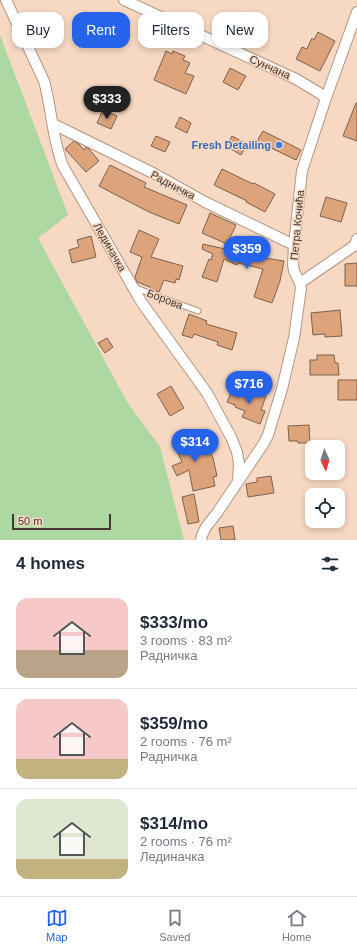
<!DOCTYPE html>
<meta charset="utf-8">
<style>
body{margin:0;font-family:Arial,sans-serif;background:#f2f2f3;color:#1f2937;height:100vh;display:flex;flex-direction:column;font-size:15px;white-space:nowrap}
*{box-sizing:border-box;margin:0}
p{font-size:13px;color:#747a83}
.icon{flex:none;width:22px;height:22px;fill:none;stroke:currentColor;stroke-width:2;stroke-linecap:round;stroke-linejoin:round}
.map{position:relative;height:540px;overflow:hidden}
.panel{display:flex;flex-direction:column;background:#fff;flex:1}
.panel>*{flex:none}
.guide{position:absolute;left:12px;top:12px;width:333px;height:36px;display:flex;gap:8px}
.needle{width:26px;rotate:176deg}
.buttons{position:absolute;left:305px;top:440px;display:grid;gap:8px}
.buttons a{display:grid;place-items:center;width:40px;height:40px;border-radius:8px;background:#fff;box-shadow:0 2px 6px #0003;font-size:20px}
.scale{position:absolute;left:12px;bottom:10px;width:99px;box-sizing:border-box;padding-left:4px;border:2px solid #43372f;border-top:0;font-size:11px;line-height:14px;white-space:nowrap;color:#43372f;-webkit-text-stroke:3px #f6d8c3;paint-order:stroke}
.price{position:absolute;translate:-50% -34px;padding:0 9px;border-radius:14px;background:#2563eb;color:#fff;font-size:13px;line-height:26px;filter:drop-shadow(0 1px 2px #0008)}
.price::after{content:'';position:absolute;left:50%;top:24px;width:12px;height:9px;margin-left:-6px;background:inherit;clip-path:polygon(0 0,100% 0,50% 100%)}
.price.active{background:#222;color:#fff}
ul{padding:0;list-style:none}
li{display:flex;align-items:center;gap:12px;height:100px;padding:0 16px}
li+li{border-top:1px solid #e0e1e3}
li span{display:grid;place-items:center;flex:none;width:112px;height:80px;border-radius:12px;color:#555}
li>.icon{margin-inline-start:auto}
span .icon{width:48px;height:48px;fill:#fffc;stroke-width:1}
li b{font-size:17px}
h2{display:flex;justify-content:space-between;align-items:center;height:48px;padding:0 16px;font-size:17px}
.chip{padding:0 14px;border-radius:12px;background:#fff;box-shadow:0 2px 6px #0003;font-size:14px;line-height:36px}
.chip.active{background:#2563eb;color:#fff}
.tab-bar{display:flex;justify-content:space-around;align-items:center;height:56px;border-top:1px solid #e0e1e3;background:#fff;font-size:11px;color:#747a83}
.tab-bar a{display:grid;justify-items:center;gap:2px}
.tab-bar .active{color:#2563eb}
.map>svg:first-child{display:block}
.green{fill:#aed8a2}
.building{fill:#dda47b;stroke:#7b614f}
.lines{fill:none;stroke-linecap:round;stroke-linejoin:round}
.service-casing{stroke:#b29683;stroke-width:7}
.minor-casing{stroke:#b29683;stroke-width:12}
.service{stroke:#fff;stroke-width:5}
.minor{stroke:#fff;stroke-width:10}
.shop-dot{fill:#3f7fe0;stroke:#f6d8c3;stroke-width:1.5}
.labels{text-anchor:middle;stroke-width:3;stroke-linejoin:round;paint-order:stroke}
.street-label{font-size:11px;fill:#43372f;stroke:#f6d8c3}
.shop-label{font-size:11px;font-weight:bold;fill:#366cbe;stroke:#f6d8c3;text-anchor:end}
</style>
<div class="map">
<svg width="357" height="540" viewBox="0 0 357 540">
<rect width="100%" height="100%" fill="#f6d8c3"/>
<!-- green -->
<path class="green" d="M0 35 68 215 38 238 127 402 160 447 184 540H0Z"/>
<!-- building -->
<path class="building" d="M241 12 267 25 258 41 255 39 253 45 230 32Z
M318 32 335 41 320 71 296 59 302 47 307 49 312 38 314 40Z
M166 51 172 54 173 51 185 56 183 60 190 63 185 73 194 76 186 94 154 80Z
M230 68 246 76 238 90 223 82Z
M356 103H357V141L343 136Z
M103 110 117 116 111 129 97 123Z
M180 117 191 123 187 133 175 127Z
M263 131 301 150 296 160 257 141Z
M156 136 170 142 165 152 151 146Z
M232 136 247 144 241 155 226 146Z
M74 141 79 144 84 150 86 147 89 149 99 161 86 172 65 149Z
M110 165 146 183 144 187 187 205 179 224 149 212 99 186Z
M222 169 253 184 254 183 275 194 265 212 246 202 247 201 214 185Z
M326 197 347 203 341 222 320 216Z
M210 213 236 225 227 244 202 233Z
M139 230 159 239 151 257 183 266 179 280 176 279 175 283 164 280 159 292 150 288V287L137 282 135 277 142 257 130 252Z
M91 236 96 257 72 263 69 250 79 247 77 240Z
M203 244 265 258 284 261 280 281 272 303 254 297 263 269 238 263 237 265 224 259 217 282 202 277 209 259 211 260 213 254 202 249Z
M357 263V286H345V264Z
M340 310 342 336 325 337V334L313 335 311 313Z
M189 314 207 321 206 324 237 333 232 350 217 345 218 342 194 334 192 338 182 335Z
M107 338 113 347 105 353 98 343Z
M317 355H334L335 363H338L339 375H310V360H317Z
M338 380H357V400H338Z
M171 386 184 408 170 416 157 394Z
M249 390 266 396 261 410 265 411 260 424 242 417 245 411 235 407V405L227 402 232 391 246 396Z
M309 425 310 443H298V441H289L288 426Z
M191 431 196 442 193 444 198 455 209 450 213 458 217 476 213 477 215 486 193 491 189 470 177 476 172 466 182 462 172 440Z
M271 476 274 493 248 497 246 484 257 482V478Z
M194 494 199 522 188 524 182 497Z
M233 526 235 540H221L219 528Z"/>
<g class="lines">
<defs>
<path id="service" d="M133 287 198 311"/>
<path id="minor" d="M6 0 44 81C52 109 52 139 63 166L142 303 207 393 231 437 237 452 239 464 238 481
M124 0 296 79 321 94 326 98
M53 124 153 173 205 202 294 245
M300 283 348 250 355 245 357 239
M201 540 202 535 206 527 217 513 264 443 268 435 282 389 294 338 301 288 300 283 294 271 293 265 294 245 302 171 326 98 357 12"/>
</defs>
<!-- service casing -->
<use href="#service" class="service-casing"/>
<!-- minor casing -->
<use href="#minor" class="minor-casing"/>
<!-- service -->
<use href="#service" class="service"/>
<!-- minor -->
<use href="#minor" class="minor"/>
</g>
<!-- markers -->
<circle class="shop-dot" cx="279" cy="145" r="4"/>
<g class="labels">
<!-- street labels -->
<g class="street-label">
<text transform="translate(270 67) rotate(24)" y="4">Сунчана</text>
<text transform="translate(173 185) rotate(28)" y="4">Радничка</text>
<text transform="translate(297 225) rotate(-85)" y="4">Петра Кочића</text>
<text transform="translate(110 247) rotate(60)" y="4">Лединачка</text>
<text transform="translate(165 299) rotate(21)" y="4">Борова</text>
</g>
<!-- shop labels -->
<g class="shop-label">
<text x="271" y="149">Fresh Detailing</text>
</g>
</g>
</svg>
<div class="buttons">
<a><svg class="needle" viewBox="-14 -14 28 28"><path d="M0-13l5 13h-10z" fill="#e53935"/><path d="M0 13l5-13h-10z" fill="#747a83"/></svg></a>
<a><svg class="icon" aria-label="locate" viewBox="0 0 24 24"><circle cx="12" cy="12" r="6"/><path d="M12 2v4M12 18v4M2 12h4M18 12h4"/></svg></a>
</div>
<div class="scale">50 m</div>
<b class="price active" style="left:107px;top:120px">$333</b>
<b class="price" style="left:247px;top:270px">$359</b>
<b class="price" style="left:249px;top:405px">$716</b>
<b class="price" style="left:195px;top:463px">$314</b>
<div class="guide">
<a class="chip">Buy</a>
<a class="chip active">Rent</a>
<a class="chip">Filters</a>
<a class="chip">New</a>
</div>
</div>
<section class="panel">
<h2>4 homes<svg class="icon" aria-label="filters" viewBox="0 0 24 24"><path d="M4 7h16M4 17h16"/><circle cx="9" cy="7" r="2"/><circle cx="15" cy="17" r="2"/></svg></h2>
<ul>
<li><span style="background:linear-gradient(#f6c9c9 65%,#b9a48a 0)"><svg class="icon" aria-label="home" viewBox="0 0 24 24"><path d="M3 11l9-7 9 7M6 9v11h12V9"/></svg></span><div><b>$333/mo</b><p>3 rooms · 83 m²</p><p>Радничка</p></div></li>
<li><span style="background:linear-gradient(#f6c9c9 75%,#c2b280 0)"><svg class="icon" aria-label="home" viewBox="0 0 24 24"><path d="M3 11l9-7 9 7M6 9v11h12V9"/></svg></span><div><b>$359/mo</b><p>2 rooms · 76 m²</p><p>Радничка</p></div></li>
<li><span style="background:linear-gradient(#dfe7d0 75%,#c2b280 0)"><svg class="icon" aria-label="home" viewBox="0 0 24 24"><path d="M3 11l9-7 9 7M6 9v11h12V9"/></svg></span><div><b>$314/mo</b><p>2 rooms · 76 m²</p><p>Лединачка</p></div></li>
</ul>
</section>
<nav class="tab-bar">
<a class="active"><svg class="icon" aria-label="map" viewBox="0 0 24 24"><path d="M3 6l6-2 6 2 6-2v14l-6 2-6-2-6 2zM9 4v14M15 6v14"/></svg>Map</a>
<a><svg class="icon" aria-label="saved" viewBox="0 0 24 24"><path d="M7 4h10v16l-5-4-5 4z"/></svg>Saved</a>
<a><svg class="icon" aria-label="home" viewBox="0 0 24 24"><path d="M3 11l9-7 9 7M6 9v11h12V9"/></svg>Home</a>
</nav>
